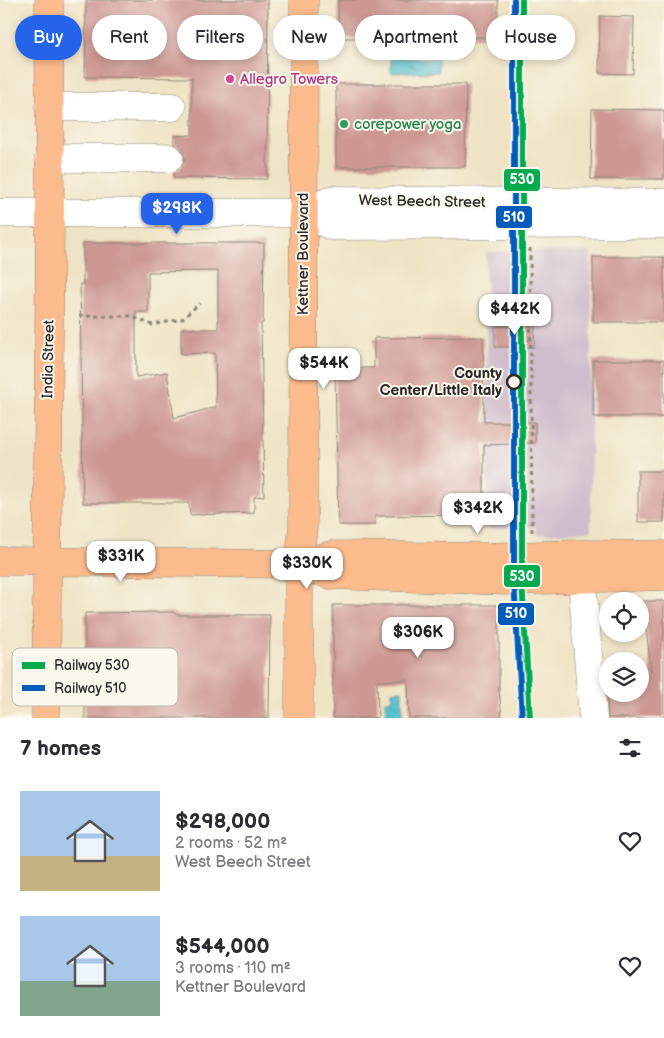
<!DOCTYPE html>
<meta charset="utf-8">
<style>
body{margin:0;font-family:"Balsamiq Sans",sans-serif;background:#f7f7f7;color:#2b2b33;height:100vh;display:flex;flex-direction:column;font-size:19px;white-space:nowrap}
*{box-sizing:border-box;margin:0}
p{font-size:16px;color:#7c7c81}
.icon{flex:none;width:28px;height:28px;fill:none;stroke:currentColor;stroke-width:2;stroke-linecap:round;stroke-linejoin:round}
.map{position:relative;height:718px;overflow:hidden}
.sheet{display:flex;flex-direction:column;background:#fff;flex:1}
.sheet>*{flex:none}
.guide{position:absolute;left:15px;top:15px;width:635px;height:45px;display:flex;gap:10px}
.tools{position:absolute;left:599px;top:592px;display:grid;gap:10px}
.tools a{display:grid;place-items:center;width:50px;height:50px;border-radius:50%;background:#fff;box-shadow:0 2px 8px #0003;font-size:25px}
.price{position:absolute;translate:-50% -42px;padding:0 11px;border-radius:10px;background:#fff;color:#222;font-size:16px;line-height:32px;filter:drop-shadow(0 1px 2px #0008)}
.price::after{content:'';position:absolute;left:50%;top:30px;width:15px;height:11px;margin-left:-8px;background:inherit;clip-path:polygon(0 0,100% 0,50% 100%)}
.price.on{background:#2563eb;color:#fff}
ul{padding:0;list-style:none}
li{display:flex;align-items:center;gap:15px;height:125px;padding:0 20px}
li span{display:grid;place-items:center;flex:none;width:140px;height:100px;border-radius:0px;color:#555}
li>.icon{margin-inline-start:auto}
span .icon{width:60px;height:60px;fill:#fffc;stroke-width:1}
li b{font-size:21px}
h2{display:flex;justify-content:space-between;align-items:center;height:60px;padding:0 20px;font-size:21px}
.chip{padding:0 18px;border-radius:22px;background:#fff;box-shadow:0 2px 8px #0003;font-size:18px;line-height:45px}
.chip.on{background:#2563eb;color:#fff}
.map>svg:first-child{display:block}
.industrial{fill:#d0bdcc}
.water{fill:url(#water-ripples);stroke:#40767e}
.building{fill:#cd9792;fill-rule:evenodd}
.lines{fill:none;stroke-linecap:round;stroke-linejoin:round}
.minor-casing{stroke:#8d8778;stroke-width:29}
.major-casing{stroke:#8d8778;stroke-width:29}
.path{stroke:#8d8778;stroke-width:3;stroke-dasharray:4 4;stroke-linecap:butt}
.minor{stroke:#fff;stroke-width:28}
.major{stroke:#fbbb8c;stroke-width:28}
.rail-1-casing{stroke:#fbf7ec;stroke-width:10}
.rail-2-casing{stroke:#fbf7ec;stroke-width:10}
.rail-1{stroke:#04aa4f;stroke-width:6}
.rail-2{stroke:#005cb9;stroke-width:6}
.hotel-dot{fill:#d1479c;stroke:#fbf7ec;stroke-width:2}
.leisure-dot{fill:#2e9e5b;stroke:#fbf7ec;stroke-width:2}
.stop-dot{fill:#fbf7ec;stroke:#2b2b2b;stroke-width:2.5}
.labels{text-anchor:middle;stroke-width:4;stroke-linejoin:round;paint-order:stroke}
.hotel-label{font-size:15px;fill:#b23c85;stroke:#fbf7ec;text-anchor:start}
.leisure-label{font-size:15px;fill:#27864d;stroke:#fbf7ec;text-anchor:start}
.street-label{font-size:15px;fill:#2b2b2b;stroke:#fbf7ec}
.stop-label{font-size:15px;font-weight:bold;fill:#2b2b2b;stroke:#fbf7ec;text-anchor:end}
.key{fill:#fbf7ec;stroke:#bdbab2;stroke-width:1}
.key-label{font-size:14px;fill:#2b2b2b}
.line-badge{stroke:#fbf7ec;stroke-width:2}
.badge-label{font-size:14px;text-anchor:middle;font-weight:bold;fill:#fff}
</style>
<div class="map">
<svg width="664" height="718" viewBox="0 0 664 718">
<defs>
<pattern id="water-ripples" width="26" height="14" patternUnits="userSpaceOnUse" patternTransform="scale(1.25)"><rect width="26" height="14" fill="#56c0d1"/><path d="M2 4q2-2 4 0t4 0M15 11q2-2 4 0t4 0" fill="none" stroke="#479caa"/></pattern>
</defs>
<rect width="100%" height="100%" fill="#fbf7ec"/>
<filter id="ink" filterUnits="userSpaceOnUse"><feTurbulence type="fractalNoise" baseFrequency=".02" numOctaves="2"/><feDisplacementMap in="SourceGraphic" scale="10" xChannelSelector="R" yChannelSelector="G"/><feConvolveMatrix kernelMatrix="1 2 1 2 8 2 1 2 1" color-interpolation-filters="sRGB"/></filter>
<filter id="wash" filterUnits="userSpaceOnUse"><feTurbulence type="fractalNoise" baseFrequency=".0096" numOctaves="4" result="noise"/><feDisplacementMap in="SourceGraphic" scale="20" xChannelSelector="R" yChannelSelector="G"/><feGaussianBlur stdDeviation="1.12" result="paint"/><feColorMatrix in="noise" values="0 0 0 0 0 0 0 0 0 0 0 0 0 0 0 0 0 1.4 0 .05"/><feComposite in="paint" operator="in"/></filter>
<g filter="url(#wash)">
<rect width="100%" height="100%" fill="#efe3c5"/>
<!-- industrial -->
<path class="industrial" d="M525 251 591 252V531L537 535 536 527 488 528 486 252Z"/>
<!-- water -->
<path class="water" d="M391 58H438V72L391 73Z
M402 690V718H386L385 701H391L392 691Z"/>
<g id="blocks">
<!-- building -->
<path class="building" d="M86 0H268L267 179 174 178V172L182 166 185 158 182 150 174 144V136L192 135V78L85 77Z
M338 0H498V37L339 38Z
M600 16 634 17 633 74 599 73Z
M336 84H466L465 167H336Z
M592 109 664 110V179H591Z
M83 243H264L263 323H261L264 496 254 497V513L190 515 189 503H83L80 284H83ZM218 271V329H181V354L215 353 216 407 174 418 167 372 136 377V312H148V272Z
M593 257H664V322H593Z
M495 326H535L534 347H495Z
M483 337 484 422H535V443L484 445V515L375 516V525H338L335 368H374V338Z
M593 360H664V417H593Z
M638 471H664V522H638Z
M643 601H664V718H608L607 694H640V672L651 671Z
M333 605H499V690L502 718H409L408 680 377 681 378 718H333Z
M173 612 177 615H270L269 718H85V613Z"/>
</g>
</g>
<g filter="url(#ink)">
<use href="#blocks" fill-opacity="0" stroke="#8d8778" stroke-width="1"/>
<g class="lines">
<defs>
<path id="minor" d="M49 107H172
M49 158H169
M0 213H304L331 226 664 224
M304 213 331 200 664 203
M582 579 593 718"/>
<path id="major" d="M0 561 299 564 331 555 478 557 580 554 664 555
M299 564 330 575 510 581 664 576
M46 718 50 213 49 0
M299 718V564L303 527 304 0"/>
</defs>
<!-- minor casing -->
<use href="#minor" class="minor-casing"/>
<!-- major casing -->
<use href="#major" class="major-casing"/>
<!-- path -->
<path class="path" d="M530 248 532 532
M79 316H131L152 325 182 319 200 303"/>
<!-- minor -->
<use href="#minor" class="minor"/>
<!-- major -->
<use href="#major" class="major"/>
<defs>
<path id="rail-1" d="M522 0V580L530 718"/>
<path id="rail-2" d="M514 0V580L522 718"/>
</defs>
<!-- rail-1 casing -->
<use href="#rail-1" class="rail-1-casing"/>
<!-- rail-2 casing -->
<use href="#rail-2" class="rail-2-casing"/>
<!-- rail-1 -->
<use href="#rail-1" class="rail-1"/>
<!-- rail-2 -->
<use href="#rail-2" class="rail-2"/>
</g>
</g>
<!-- markers -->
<circle class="hotel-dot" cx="230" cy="79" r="5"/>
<circle class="leisure-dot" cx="344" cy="124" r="5"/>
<circle class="stop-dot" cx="514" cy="382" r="7"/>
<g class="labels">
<!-- hotel labels -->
<g class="hotel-label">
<text x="240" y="84">Allegro Towers</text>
</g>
<!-- leisure labels -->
<g class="leisure-label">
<text x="354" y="129">corepower yoga</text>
</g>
<!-- street labels -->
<g class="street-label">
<text transform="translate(422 201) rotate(1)" y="5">West Beech Street</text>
<text transform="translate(303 254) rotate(-90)" y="5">Kettner Boulevard</text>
<text transform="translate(48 359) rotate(-89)" y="5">India Street</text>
</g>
<!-- stop labels -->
<g class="stop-label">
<text x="502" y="378">County<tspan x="502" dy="17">Center/Little Italy</tspan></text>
</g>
</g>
<!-- legend -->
<rect x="12" y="648" width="166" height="58" rx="8" class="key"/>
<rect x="22" y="662" width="23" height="7" fill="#04aa4f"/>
<rect x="22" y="685" width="23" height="6" fill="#005cb9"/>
<g class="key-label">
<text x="54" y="670">Railway 530</text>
<text x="54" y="693">Railway 510</text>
</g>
<g class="line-badge">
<rect x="503" y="168" width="38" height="24" rx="5" fill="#04aa4f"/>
<rect x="495" y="205" width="38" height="24" rx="5" fill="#005cb9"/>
<rect x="503" y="564" width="38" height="24" rx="5" fill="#04aa4f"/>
<rect x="497" y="602" width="38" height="24" rx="5" fill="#005cb9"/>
</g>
<g class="badge-label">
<text x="522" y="184">530</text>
<text x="514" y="222">510</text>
<text x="522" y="581">530</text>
<text x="516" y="618">510</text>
</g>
</svg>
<div class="tools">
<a><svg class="icon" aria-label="locate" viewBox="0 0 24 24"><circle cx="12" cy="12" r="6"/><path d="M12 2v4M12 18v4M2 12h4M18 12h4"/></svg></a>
<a><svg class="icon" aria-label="layers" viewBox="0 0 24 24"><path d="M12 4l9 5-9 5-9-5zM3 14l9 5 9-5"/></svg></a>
</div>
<b class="price on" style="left:177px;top:235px">$298K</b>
<b class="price" style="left:515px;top:336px">$442K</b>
<b class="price" style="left:324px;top:390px">$544K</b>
<b class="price" style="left:478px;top:535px">$342K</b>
<b class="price" style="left:121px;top:583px">$331K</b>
<b class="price" style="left:307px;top:590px">$330K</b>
<b class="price" style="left:418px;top:659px">$306K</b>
<div class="guide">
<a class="chip on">Buy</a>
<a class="chip">Rent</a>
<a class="chip">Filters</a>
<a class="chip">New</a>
<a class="chip">Apartment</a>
<a class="chip">House</a>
</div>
</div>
<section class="sheet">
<h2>7 homes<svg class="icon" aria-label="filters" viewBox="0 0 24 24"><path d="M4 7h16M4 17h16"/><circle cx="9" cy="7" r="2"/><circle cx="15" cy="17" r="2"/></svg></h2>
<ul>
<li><span style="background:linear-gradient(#a9c7e8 65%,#c2b280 0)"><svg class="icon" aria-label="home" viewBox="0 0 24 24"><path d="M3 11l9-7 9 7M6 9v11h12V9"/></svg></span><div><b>$298,000</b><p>2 rooms · 52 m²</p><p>West Beech Street</p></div><svg class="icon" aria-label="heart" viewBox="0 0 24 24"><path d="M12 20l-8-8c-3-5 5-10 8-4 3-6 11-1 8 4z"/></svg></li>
<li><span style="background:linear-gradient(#a9c7e8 65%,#7fa58c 0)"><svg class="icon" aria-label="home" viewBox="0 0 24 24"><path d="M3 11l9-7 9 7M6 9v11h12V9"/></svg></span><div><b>$544,000</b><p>3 rooms · 110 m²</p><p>Kettner Boulevard</p></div><svg class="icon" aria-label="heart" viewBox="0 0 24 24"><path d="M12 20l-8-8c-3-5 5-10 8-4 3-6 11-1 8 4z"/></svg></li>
</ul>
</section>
